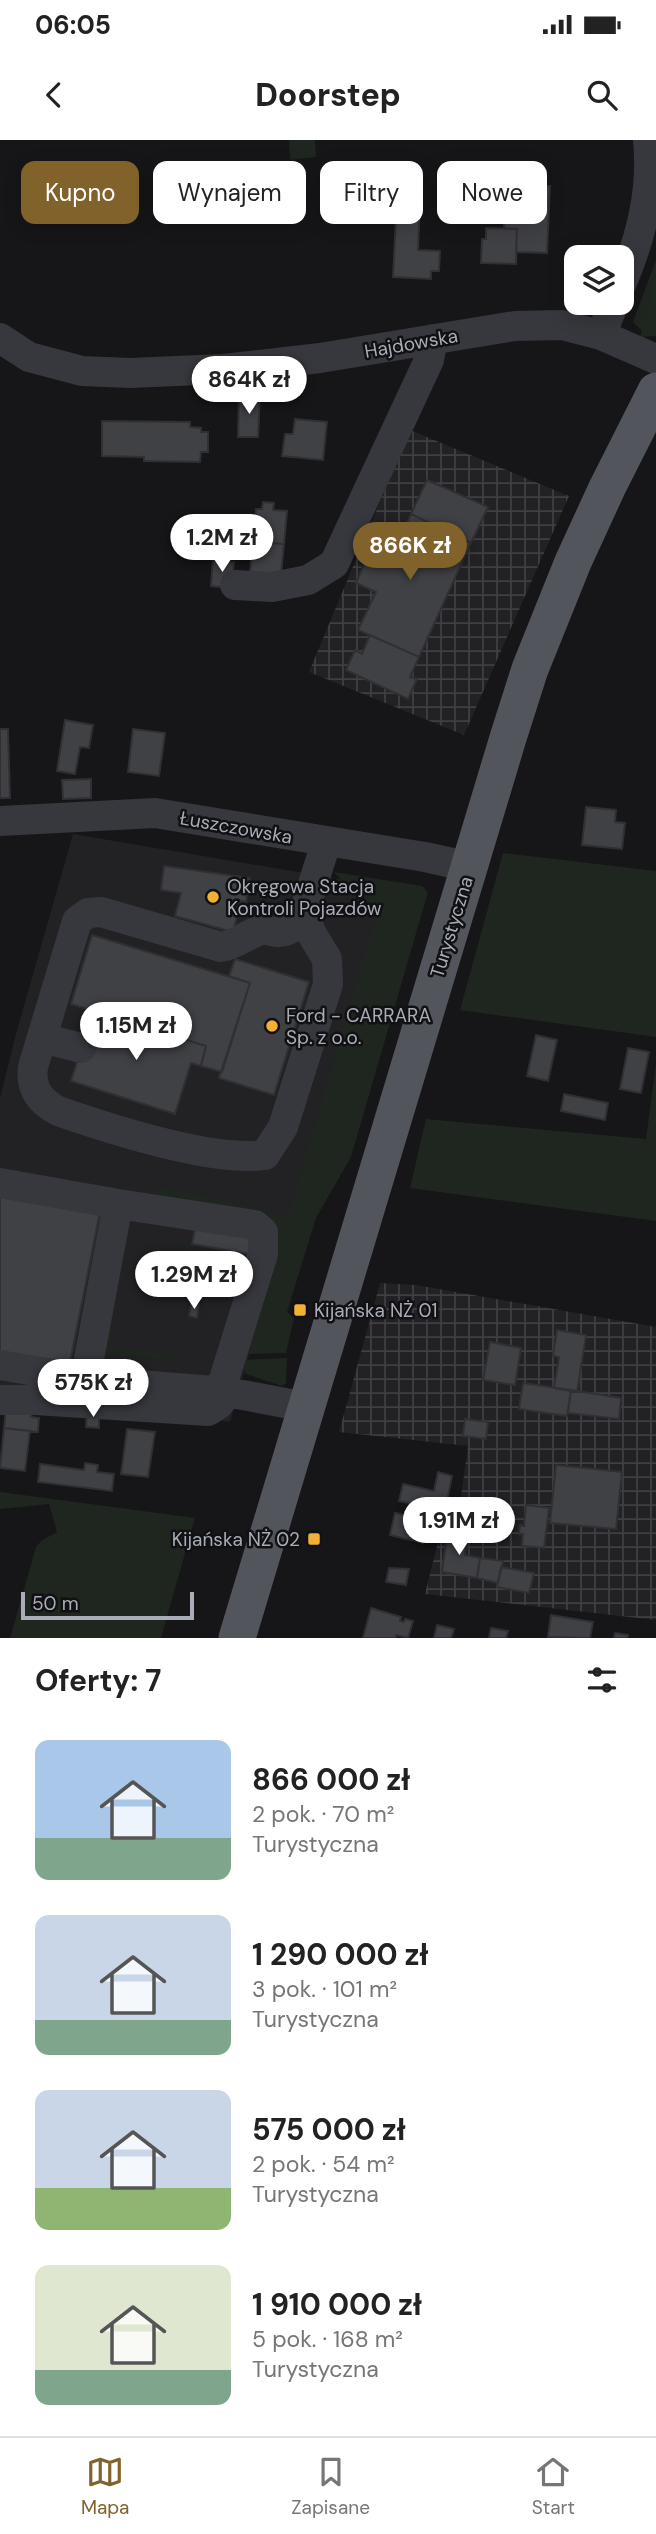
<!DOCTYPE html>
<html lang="pl">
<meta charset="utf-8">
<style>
body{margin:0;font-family:"DM Sans",sans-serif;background:#f6f6f6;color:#222;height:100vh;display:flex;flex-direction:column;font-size:26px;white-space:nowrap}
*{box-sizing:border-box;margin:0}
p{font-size:23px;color:#767676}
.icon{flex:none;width:38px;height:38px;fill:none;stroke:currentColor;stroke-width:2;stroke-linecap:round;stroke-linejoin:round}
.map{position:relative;height:1498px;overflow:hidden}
.sheet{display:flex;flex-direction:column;background:#fff;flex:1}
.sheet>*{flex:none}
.top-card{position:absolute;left:21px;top:21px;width:614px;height:63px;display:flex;gap:14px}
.controls{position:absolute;left:564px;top:105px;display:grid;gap:14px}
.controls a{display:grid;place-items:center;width:70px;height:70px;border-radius:14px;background:#fff;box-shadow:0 4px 18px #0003;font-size:35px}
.scale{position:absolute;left:21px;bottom:18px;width:173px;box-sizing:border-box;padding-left:7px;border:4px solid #a8adb8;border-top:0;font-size:19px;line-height:24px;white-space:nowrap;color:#a8adb8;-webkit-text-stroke:5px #111113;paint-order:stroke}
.price{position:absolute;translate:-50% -60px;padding:0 16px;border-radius:24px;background:#fff;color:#222;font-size:23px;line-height:46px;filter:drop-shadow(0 2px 4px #0008)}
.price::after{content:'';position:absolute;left:50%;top:42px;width:21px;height:16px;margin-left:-10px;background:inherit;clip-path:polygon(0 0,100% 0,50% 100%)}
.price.on{background:#80622a;color:#fff}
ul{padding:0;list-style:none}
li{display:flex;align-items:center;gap:21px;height:175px;padding:0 35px}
li span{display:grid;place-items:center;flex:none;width:196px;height:140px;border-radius:14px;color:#555}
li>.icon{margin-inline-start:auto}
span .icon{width:84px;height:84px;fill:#fffc;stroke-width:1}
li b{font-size:30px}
h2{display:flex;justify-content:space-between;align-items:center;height:84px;padding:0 35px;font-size:30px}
.chip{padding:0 24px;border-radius:14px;background:#fff;box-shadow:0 4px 18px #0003;font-size:24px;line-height:63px}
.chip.on{background:#80622a;color:#fff}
.status{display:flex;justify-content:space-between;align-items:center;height:49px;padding:0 35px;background:#fff;direction:ltr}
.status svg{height:19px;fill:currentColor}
header{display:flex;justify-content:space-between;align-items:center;height:91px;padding:0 35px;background:#fff;font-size:32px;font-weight:800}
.tabs{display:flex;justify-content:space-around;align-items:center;height:98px;border-top:2px solid #e0e0e0;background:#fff;font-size:19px;color:#767676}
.tabs a{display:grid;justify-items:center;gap:4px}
.tabs .on{color:#80622a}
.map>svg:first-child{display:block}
.built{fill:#222225}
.industrial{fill:url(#industrial-grid)}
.grass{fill:#1e261f}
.building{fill:#404145;stroke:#303034;stroke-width:2}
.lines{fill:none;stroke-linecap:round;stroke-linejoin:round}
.minor{stroke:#37383d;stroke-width:30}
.major{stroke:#53555c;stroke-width:37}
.poi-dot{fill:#f2b134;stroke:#111113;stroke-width:2.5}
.labels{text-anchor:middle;stroke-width:5;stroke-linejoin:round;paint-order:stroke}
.street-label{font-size:19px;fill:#a8adb8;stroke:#111113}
.poi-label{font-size:19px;fill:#a8adb8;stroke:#111113;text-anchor:start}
</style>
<div class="status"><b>06:05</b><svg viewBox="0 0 49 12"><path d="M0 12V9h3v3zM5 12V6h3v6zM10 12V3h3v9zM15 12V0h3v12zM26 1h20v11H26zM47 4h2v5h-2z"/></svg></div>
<header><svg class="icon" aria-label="back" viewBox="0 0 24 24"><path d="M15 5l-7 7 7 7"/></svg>Doorstep<svg class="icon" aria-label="search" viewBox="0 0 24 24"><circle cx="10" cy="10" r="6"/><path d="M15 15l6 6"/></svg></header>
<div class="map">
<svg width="656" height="1498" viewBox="0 0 656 1498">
<defs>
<pattern id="industrial-grid" width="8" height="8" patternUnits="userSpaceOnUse" patternTransform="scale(1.75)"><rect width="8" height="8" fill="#222225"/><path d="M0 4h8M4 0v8" fill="none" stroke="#3f3f43"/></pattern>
</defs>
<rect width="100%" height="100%" fill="#161618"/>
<!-- built -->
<path class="built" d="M73 694 404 750 288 1077 230 1282 84 1260 0 1256V958L16 894Z"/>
<!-- industrial -->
<path class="industrial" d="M410 290 569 356 464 595 309 532Z
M380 1143 416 1145 656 1187V1480L425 1454 443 1382 458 1378 468 1306 339 1292Z"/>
<!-- grass -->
<path class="grass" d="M289 0H315L316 17 290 20Z
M656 120V196L640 197 642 191 633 182Z
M503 713 656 731V897L460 870Z
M334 732 422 746 428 752 351 1017 316 1078 287 1172 294 1178 286 1213 245 1214 278 1099 151 1060 163 1047 288 1076 376 776Z
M656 924V1081L410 1048 426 979 646 999Z
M125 1091H128V1095L194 1105 191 1123H185L187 1106 128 1096 125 1113 122 1112Z
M110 1189H112L110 1206 212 1222 117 1216 116 1213 109 1212 107 1231 103 1219 108 1190Z
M287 1218 286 1243 282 1246 246 1234 241 1228 242 1220Z
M0 1352 195 1378 161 1498H10L36 1407C42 1398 50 1397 57 1392L49 1364 0 1369Z"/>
<!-- building -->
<path class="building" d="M506 44 550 46 547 113 516 112 517 89 504 88Z
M397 60H420L418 110 440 111 439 131H431V139L393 137Z
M486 88 517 89 516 124 481 123 482 99H486Z
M260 255 258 297H238L239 256Z
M295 279 327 282 323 320 282 316 285 294H293Z
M102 281 190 282V287L201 288V292H208V312H201L200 322 144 321V317L102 316Z
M427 340 488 367 471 403 411 374Z
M263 362 274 363 273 370 287 371 284 404 253 402 256 369H262Z
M411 374 471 403 419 517 358 490 376 452 356 443 381 386 401 395Z
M253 402 284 404 281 435 250 432Z
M213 420 234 422 231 448 211 446Z
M370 495 419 517 410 537 417 539 408 559 346 530 355 510 362 514Z
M65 580 93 585 89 608 80 607 75 634 57 631Z
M0 589H8L10 658H0Z
M133 589 165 593 159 636 128 632Z
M91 639V658L63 659 62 640Z
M586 667 616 670 615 682 625 683 622 709 582 705Z
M164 726 250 738 246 762 241 761 233 792 175 776 181 753 161 750Z
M92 795 250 843 222 932 201 926 206 906 71 864Z
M235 819 309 842 274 955 219 938 250 843 229 836Z
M93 871 206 906 201 926 191 923 175 974 71 941Z
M536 895 557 900 548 941 527 936Z
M628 908 649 912 641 953 620 949Z
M564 954 608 963 605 980 561 971Z
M0 1052 100 1072 69 1227 0 1213Z
M196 1085 253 1095 249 1114 192 1104Z
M191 1164 199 1165 197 1178 189 1176Z
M557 1190 586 1195 577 1252 554 1248 559 1217 553 1216Z
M490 1202 521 1208 515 1245 483 1240Z
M523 1243 571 1250 567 1276 519 1269Z
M571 1250 621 1258 619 1279 568 1273Z
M6 1269 32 1273 31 1277 39 1278 38 1292 4 1288Z
M87 1269 99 1270V1288L86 1287Z
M465 1279 488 1282 486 1299 463 1296Z
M4 1288 30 1291 25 1331 0 1328Z
M127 1289 155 1292 148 1337 121 1334Z
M85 1323 98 1325 97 1332 114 1334 112 1351 38 1342 40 1324 84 1330Z
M556 1325 622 1332 616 1389 550 1383Z
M438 1332 452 1336 445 1371 409 1365V1363L399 1361 403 1344 434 1351Z
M409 1365 430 1370 423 1403 390 1395 395 1373 408 1376Z
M526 1365 549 1368 544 1408 522 1406 523 1394H519L520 1385 524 1386Z
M448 1390 468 1394 465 1415 480 1418 477 1438 442 1432Z
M480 1418 503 1421 498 1443 477 1438Z
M501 1427 534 1433 529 1453 497 1447Z
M389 1428 409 1429 406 1445 386 1442Z
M371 1468 401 1477 400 1481 404 1482 405 1479 413 1481 408 1498 396 1495V1498H363Z
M551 1475 593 1482 590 1498 548 1497Z
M437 1485 454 1489 451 1498H434Z
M491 1488 508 1491 506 1498H489Z
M615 1493 628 1495 627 1498H614Z"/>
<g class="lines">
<!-- minor -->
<path class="minor" d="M621 145C641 98 653 51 648 0
M601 195 614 163
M0 198 29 217 82 231 130 233 223 229 320 218 515 186 562 185 601 195 656 219
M235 445 272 447 308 440 334 424 429 220 433 199
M0 681 155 673 425 717 470 727
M305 769C299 781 292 793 277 792 272 792 267 789 261 790 247 794 236 805 221 807L101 772 88 773 77 781 33 927C30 949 40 961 58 971 110 989 212 1022 265 1015L283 987 328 844 327 819 310 791 305 769 326 703
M42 898 81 908
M0 1043 118 1064
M0 1225 100 1242 227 1252
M85 1240 118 1064 255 1085 263 1092V1114L220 1252
M0 1260H35L208 1271 219 1264 227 1252 306 1267"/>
<!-- major -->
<path class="major" d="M237 1498 508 598 530 529 573 422 607 348 656 251"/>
</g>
<!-- markers -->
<g class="poi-dot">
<circle cx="213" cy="757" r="7"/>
<circle cx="272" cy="886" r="7"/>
<rect x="293" y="1163" width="14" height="14" rx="3.5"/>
<rect x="307" y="1392" width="14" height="14" rx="3.5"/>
</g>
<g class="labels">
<!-- street labels -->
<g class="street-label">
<text transform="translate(411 203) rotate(-10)" y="7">Hajdowska</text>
<text transform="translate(236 687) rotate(10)" y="7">Łuszczowska</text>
<text transform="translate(451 787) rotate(-73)" y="7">Turystyczna</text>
</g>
<!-- poi labels -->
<g class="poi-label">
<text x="227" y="753">Okręgowa Stacja<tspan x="227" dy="22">Kontroli Pojazdów</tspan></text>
<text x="286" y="882">Ford - CARRARA<tspan x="286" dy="22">Sp. z o.o.</tspan></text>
<text x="314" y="1177">Kijańska NŻ 01</text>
<text x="300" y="1406" text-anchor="end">Kijańska NŻ 02</text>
</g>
</g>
</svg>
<div class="controls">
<a><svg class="icon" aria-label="layers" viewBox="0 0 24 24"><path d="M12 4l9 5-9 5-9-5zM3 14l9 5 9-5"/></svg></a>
</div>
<div class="scale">50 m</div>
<b class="price" style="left:249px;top:276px">864K zł</b>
<b class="price" style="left:222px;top:434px">1.2M zł</b>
<b class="price on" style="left:410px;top:442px">866K zł</b>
<b class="price" style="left:136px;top:922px">1.15M zł</b>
<b class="price" style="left:194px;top:1171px">1.29M zł</b>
<b class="price" style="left:93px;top:1279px">575K zł</b>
<b class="price" style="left:459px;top:1417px">1.91M zł</b>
<div class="top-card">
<a class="chip on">Kupno</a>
<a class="chip">Wynajem</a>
<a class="chip">Filtry</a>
<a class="chip">Nowe</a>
</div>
</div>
<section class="sheet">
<h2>Oferty: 7<svg class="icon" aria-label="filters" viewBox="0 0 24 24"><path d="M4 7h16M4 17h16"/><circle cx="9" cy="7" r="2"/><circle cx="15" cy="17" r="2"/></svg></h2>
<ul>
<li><span style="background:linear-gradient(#a9c7e8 70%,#7fa58c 0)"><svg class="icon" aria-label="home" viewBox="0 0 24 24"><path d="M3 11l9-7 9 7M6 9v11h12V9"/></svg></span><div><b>866 000 zł</b><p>2 pok. · 70 m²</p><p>Turystyczna</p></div></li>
<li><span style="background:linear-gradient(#c9d6e8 75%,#7fa58c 0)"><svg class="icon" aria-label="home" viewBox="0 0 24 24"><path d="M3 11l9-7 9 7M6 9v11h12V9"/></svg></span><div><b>1 290 000 zł</b><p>3 pok. · 101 m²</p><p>Turystyczna</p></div></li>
<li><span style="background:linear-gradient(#c9d6e8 70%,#8fb573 0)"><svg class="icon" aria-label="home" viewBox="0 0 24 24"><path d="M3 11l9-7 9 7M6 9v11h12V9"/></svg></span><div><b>575 000 zł</b><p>2 pok. · 54 m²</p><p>Turystyczna</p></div></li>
<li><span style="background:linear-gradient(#dfe7d0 75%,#7fa58c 0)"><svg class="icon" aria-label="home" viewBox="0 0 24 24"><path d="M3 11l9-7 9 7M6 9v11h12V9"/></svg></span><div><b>1 910 000 zł</b><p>5 pok. · 168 m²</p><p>Turystyczna</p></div></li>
</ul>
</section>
<nav class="tabs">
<a class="on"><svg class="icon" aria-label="map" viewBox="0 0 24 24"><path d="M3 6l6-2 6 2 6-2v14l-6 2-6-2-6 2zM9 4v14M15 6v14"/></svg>Mapa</a>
<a><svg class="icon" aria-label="saved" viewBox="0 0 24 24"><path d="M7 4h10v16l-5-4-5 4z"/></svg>Zapisane</a>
<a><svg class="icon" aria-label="home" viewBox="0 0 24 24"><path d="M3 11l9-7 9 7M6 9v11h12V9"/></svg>Start</a>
</nav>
